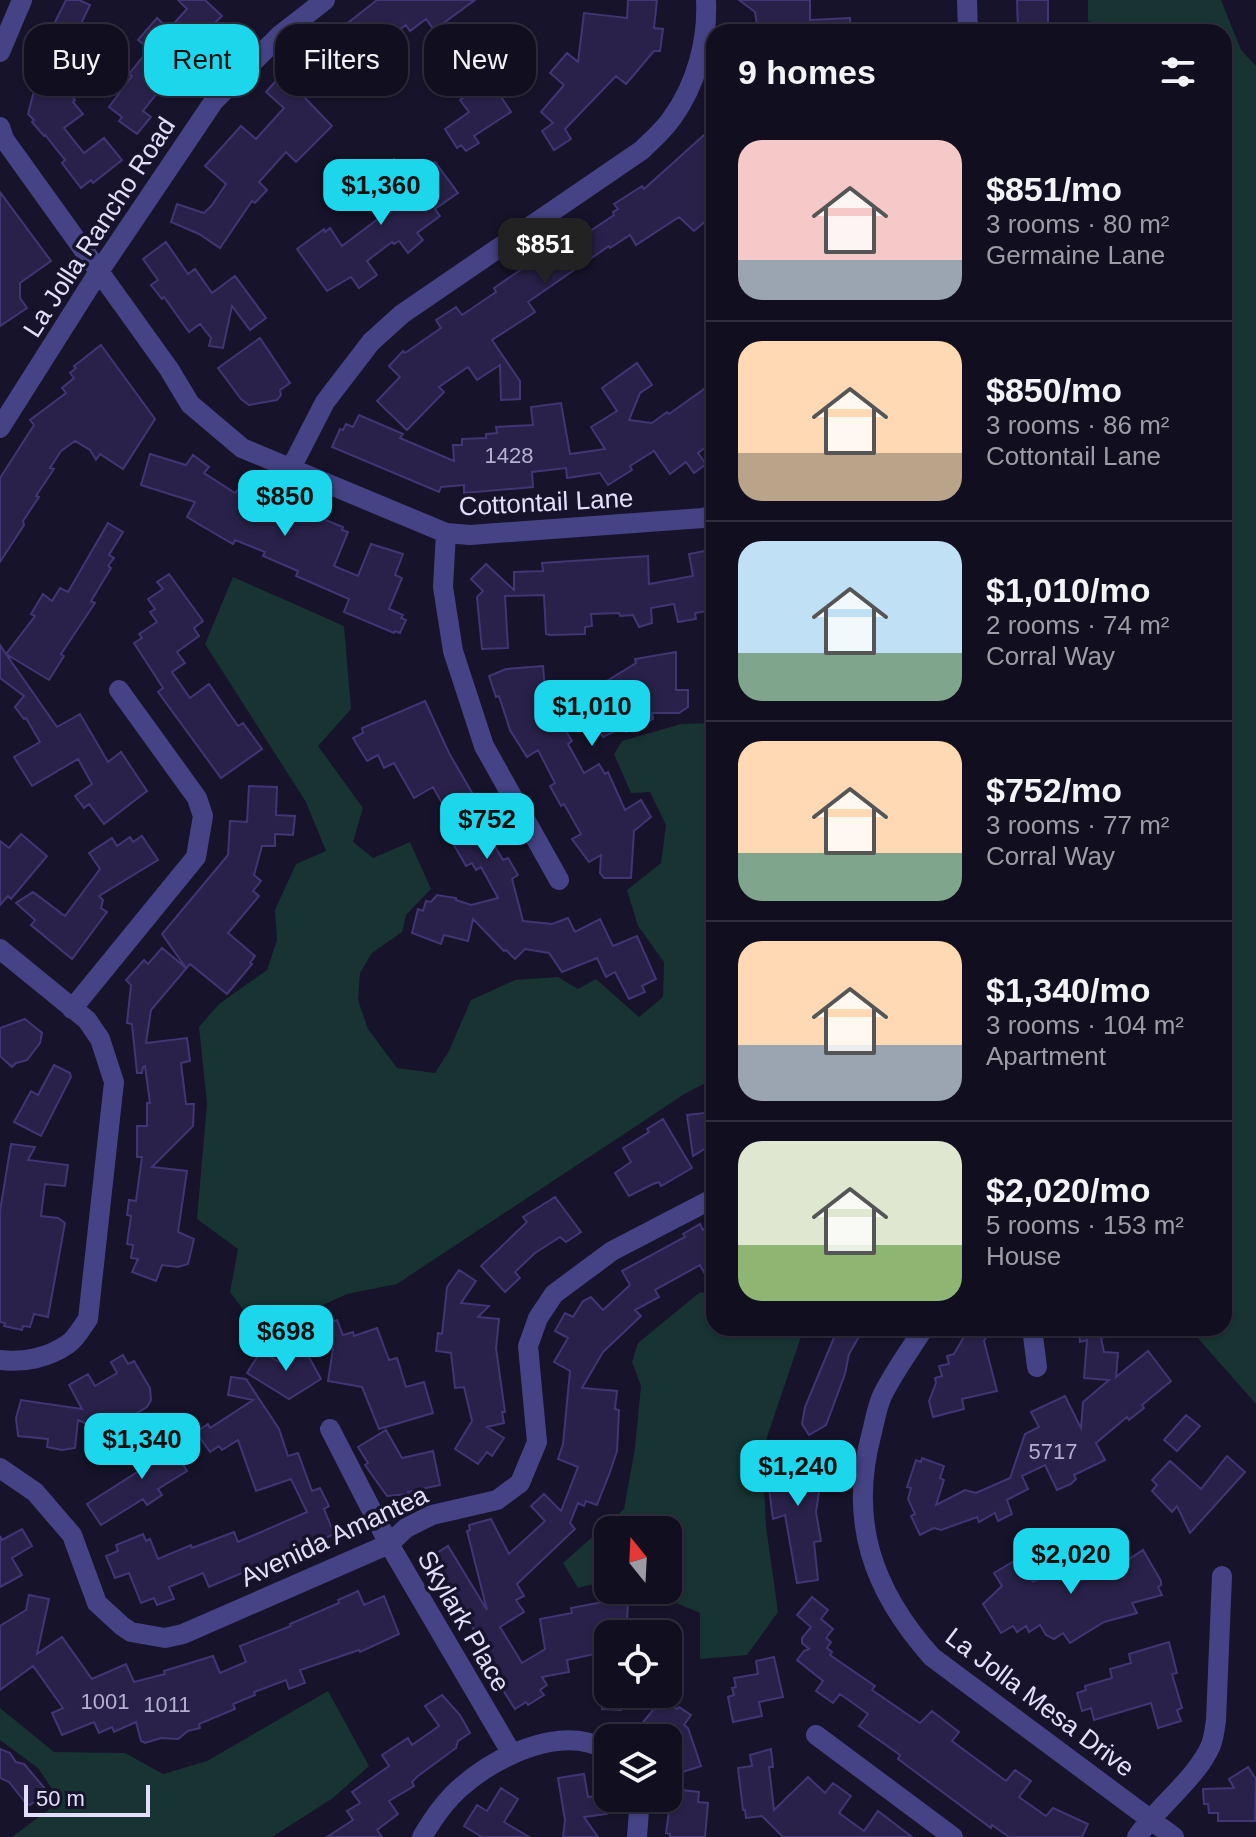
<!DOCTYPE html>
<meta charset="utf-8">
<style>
body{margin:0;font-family:Arial,sans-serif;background:#1a1729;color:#f1f3f6;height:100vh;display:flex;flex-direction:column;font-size:30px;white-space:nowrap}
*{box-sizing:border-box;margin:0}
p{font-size:26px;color:#9c9ca5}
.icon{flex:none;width:44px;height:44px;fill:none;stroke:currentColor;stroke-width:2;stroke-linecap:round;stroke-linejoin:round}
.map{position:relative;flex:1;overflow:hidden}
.sheet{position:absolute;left:706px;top:24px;width:526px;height:1312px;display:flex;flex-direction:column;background:#110e20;border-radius:24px;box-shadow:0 2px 6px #0004,0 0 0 2px #302e3e}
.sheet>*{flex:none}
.top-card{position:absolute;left:24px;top:24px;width:562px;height:72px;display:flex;gap:16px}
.needle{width:52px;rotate:342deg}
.tools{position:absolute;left:594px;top:1516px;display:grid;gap:16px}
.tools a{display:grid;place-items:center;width:88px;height:88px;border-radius:16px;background:#110e20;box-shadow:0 2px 6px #0004,0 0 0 2px #302e3e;font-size:40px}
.scale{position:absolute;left:24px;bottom:20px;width:126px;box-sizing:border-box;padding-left:8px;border:4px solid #e2dffc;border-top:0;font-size:22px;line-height:28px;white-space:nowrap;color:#e2dffc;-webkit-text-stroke:6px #17132a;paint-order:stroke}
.price{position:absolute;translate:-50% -68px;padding:0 18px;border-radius:16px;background:#1cd6eb;color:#111;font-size:26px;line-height:52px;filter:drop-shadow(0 2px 4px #0008)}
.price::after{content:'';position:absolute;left:50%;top:48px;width:24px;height:18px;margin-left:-12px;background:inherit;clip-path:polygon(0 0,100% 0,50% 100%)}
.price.selected{background:#222;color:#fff}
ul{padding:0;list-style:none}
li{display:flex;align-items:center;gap:24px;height:200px;padding:0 32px}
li+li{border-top:2px solid #302e3e}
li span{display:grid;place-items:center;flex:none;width:224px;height:160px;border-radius:24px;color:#555}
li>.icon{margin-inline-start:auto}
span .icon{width:96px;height:96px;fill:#fffc;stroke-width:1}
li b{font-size:34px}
h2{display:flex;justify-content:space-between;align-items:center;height:96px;padding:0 32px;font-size:34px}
.pill{padding:0 28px;border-radius:24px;background:#110e20;box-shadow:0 2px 6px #0004,0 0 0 2px #302e3e;font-size:28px;line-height:72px}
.pill.selected{background:#1cd6eb;color:#111}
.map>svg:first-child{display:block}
.green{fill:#173332}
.building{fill:#292149;stroke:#423573;stroke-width:2}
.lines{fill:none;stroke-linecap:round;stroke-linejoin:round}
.minor{stroke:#454385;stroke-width:20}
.labels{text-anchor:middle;stroke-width:7;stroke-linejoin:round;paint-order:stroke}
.number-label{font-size:22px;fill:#b4b0cf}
.street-label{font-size:26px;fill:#e2dffc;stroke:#17132a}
</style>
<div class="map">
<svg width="1256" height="1837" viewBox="0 0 1256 1837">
<rect width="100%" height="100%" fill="#17132a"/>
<!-- green -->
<path class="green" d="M1088 0H1221L1241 50 1256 66V1404L1189 1328H1224V757L1233 752 1224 706V32H1124L1088 21Z
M233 577 344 626 351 709 318 746 363 808 353 842 373 858 410 842 431 889 406 915 402 932 372 953 360 973 358 1000 368 1029 397 1068 435 1073 449 1051 471 1000 515 980 558 977 578 989 596 979 639 1017 663 997 664 962 638 926 627 890 661 863 666 825 650 792 631 793 614 754 622 741 681 724 714 723V1079L686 1093 397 1284 347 1294 261 1333 230 1292 238 1249 197 1219 207 1103 199 1027 219 1004 267 970 277 940 275 910 296 864 326 851 306 802 205 644Z
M714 1292V1328H804L762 1452 766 1526 778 1612 747 1655 700 1659V1613L645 1590H668V1530H608V1580L578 1588 563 1563 624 1509 635 1448 641 1386 632 1362 638 1343 699 1293Z
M328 1691 369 1766 333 1798 272 1837H12L60 1801 38 1768 0 1740V1708L54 1752 125 1753 163 1774 207 1761Z"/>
<!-- building -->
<path class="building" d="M66 0H79L90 5 77 32 82 35 79 42 83 45 75 61 38 43 46 27 53 26Z
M178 0H205L222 16 201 36 208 42 194 58 182 48 157 75 166 82 143 111 151 117 137 134 119 121 122 117 109 107 132 76 129 74 149 49 138 40 157 18 169 29 187 9Z
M377 0H475L434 30 426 19 410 31 406 25 385 40 398 57 382 68 349 22Z
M628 0H657L654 28 663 29 660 51H654L626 84 616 76 565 129 571 139 554 150 542 131 553 123 541 112 564 85 550 73 567 53 578 62 584 13 627 18Z
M739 0H810V20L850 18 851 32H758L755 12Z
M1017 0H1048V32H1018Z
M42 63 75 100 73 102 83 114 64 128 84 153 104 138 122 160 93 183 91 180 81 188 62 163 65 160 45 135 44 136 32 122 34 120 28 114 34 91 24 79Z
M282 74 332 126 296 162 286 152 259 182 267 190 255 203 252 201 220 248 199 234 171 222 177 204 204 213 212 205 226 184 205 166 241 126 256 139 284 108 266 92Z
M490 80 511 112 474 136 479 143 466 151 461 145 457 148 445 129 469 112 460 100Z
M714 126V214L694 231 679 217 636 245 630 235 610 248 609 246 528 302 535 312 492 340 520 381V399L501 400 500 365 477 380 468 367 439 387 444 392 407 430 377 401 400 377 389 366 403 351 405 353 441 328 436 320 456 307 462 315 496 292 494 288 580 229 584 235 614 215 613 212 618 209 614 204 642 186 644 189Z
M394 159 410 180 435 162 458 193 435 209 440 216 417 233 423 240 408 253 399 241 394 244 392 242 367 261 377 275 359 288 351 277 327 291 297 249 324 229 325 232 330 228 342 246 383 215 376 207 396 191 380 169Z
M0 192 51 261 20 283V298L27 308 0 326Z
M166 242 188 274 195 269 212 293 235 276 266 318 250 330 232 306 223 348 209 346 211 338 200 324 189 332 164 297 162 299 151 285 158 280 143 259Z
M260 338 290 383 280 390 281 395 277 400 249 405 241 399 218 368Z
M101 345 155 419 123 469 100 454 96 460 90 450 75 441 61 451 50 468 54 469 36 496 39 497 23 521 24 525 0 562V478L34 425 30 420 66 393 62 388 74 378 70 373 76 368 74 366Z
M637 363 652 385 640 393 629 420 652 423 667 412 669 414 714 382V441L698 453 706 464 694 473 686 462 670 474 654 451 630 466 632 470 608 485 600 473 567 478 566 468 532 472 533 487 464 493V485L441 487 439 492 332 447 340 429 343 430 346 424 353 427 359 415 403 434 400 438 454 461 453 445H462V439L486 438V434L497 433 496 427 533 425 531 407 561 403 570 454 605 449 591 427 617 411 602 388Z
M150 454 186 465 193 455 209 467 204 473 235 493 243 484 263 505 266 498 320 521 321 518 343 527 342 530 348 532 334 566 358 576 371 544 403 554 395 575 402 578 389 609 403 615 401 618 406 620 400 633 395 631 394 633 344 612 349 599 296 576 298 571 263 556 265 552 235 540 233 544 200 525 187 517 195 502 141 485Z
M108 523 123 532 109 555 114 558 108 566 111 568 91 601 95 603 61 654 64 656 49 680 6 654 57 727 80 714 108 762 121 752 147 791 104 824 89 804 84 808 75 796 92 784 78 759 32 786 14 757 40 742 26 718 24 719 15 707 24 696 0 678V645L6 654 35 616 31 614 43 594 52 601 60 588 68 592Z
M710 550 714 576V610L695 613 696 619 678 622 674 604 651 608 652 623 639 627 633 615 620 616 619 613 591 614 592 626 585 627V634L550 635 546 634 544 595 505 596 508 648 482 649 477 597 483 591 471 579 486 564 514 590V572L543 571 542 563 648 556 649 584 693 576 689 554Z
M169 574 203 621 194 628 199 636 177 652 185 663 172 672 190 698 209 684 238 726 243 723 262 749 221 778 158 692 163 688 134 643 142 638 139 634 157 622 150 612 155 609 148 599 163 589 157 582Z
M676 652V690H688V707L679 713H652L653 719 626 732 623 727 603 737 592 717 566 731 572 741 568 744 584 773 599 764 605 774 608 772 625 810 641 800 651 817 634 831 631 878H604L600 873 601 855 589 862 572 839 581 834 564 804 561 806 550 786 555 783 538 750 527 757 510 730 499 696 496 697 489 676 506 669 543 666 545 690H540L544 724 617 683 600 685 636 663 635 659Z
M425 701 449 753 493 829 487 833 503 860 508 858 518 875 512 879 523 921 552 924 568 918 575 932 600 919 613 946 637 936 656 979 642 986 645 992 629 999 615 972 606 977 597 958 562 972 549 953 525 949 515 959 506 950 504 951 473 919 468 941 444 935 441 944 412 933 418 909 423 911 426 901 431 902 437 895 456 898V900L471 905 498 898 481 867 476 870 472 863 466 866 443 826 452 821 433 787 414 798 394 763 384 768 378 755 367 761 353 738 363 733 362 728Z
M249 786 277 787 276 815 295 816 293 835 275 834V846H262L254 875 261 881 253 891 259 896 228 933 255 956 250 963 252 964 227 994 190 964 151 1010 146 1043 187 1038 190 1061 181 1063 186 1104H194L193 1126 152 1167 187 1171 178 1232 194 1239 188 1264 178 1267 162 1265 156 1281 132 1272 138 1259 131 1258 133 1245 127 1244 131 1216 127 1215 129 1200 136 1201 142 1157H137V1126H147V1103H150L145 1066 143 1067 142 1073H137L132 1024 127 1023 131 985 126 980 144 960 148 964 162 948 186 968 162 934 228 855 230 821 247 822Z
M21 834 47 856 11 899 8 896 0 905V841L9 848Z
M142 836 158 860 99 896 103 900 101 908 107 912 72 959 31 925 35 920 16 903 33 892 65 916 100 869 89 853 112 838 117 846 130 837 133 842Z
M25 1019 42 1033 40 1043 27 1060 16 1063 12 1067 0 1056V1028Z
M54 1065 70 1073 71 1077 41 1136 14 1122 31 1091 38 1095Z
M714 1112V1143L693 1156 687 1115Z
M663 1119 692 1168 661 1186 659 1182 653 1184 629 1196 615 1173 631 1162 623 1148 649 1132 647 1129Z
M11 1144 35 1147 28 1160 68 1165 65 1186 45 1184 41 1216 58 1218 65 1223 48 1317 34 1314 30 1327 23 1326 22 1330 4 1326 5 1323 0 1322V1211Z
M555 1197 581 1232 566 1242 560 1237 535 1253 515 1272 520 1278 505 1292 481 1266 527 1222 523 1217Z
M700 1224 703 1230 714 1224V1290L700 1265 655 1290 659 1297 635 1310 641 1316 603 1352 582 1388 617 1391 615 1409 619 1410 617 1451 610 1472 597 1505 586 1501 584 1506 578 1503 570 1523 575 1529 517 1584 524 1596 516 1600 524 1612 500 1627 522 1663 545 1649 540 1619 572 1613 571 1608 603 1602V1590H629L626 1634H608V1651L567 1660 569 1672 542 1677 547 1685 540 1690 544 1695 528 1705 526 1702 515 1709 483 1659 490 1654 427 1559 448 1546 487 1610 467 1531 470 1530 469 1525 491 1519 509 1554 545 1521 531 1506 544 1494 561 1511 578 1467 558 1459 563 1444 570 1371 554 1362 568 1338 555 1331 565 1313 573 1317 583 1301 591 1297 603 1310 630 1285 622 1271 685 1237 683 1234Z
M459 1270 476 1281 461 1303 489 1306 478 1317 499 1319 496 1348 505 1412H502L504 1423 487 1427 504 1438 492 1456 487 1452 478 1464 455 1449 472 1421 464 1387 455 1388 451 1353 436 1351 438 1333 442 1334 447 1287Z
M337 1320 343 1335 353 1332 354 1336 377 1328 389 1360 397 1358 406 1387 424 1382 433 1413 379 1429 362 1387 328 1381 333 1349 324 1325Z
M838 1328H864L849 1354 845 1374 826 1425 809 1435 802 1424 805 1407Z
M969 1328H981L989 1333 984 1341 997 1391 962 1399 964 1409 933 1417 929 1401 936 1383 935 1378 942 1376 939 1366 949 1364 947 1356 954 1354Z
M1078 1328H1117L1118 1334 1101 1338 1104 1352 1118 1353 1116 1377 1148 1351 1171 1381 1142 1405 1144 1408 1129 1420 1127 1417 1096 1443 1105 1460 1074 1475 1076 1479 1071 1484 1057 1490 1045 1465 1022 1476 1028 1489 1007 1500 1012 1514 998 1521 995 1513 979 1522 977 1517 941 1530 934 1528 920 1535 911 1516 915 1514 908 1499 911 1488 907 1487 916 1460 921 1462 922 1458 944 1466 940 1478 944 1480 936 1505 965 1490 976 1493 1010 1478 1025 1434 1039 1427 1031 1412 1065 1396 1081 1428 1083 1402 1109 1380 1084 1378 1087 1340 1080 1342Z
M304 1348 321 1379 289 1399 247 1373 261 1351 279 1362Z
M123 1355 128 1364 134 1361 150 1388 151 1400 147 1407 108 1430H100L78 1420 75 1448 62 1450 47 1447 48 1439 18 1436 16 1418 21 1400 82 1409 69 1385 88 1374 95 1386 117 1373 111 1362Z
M231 1377 246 1379 279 1429 288 1456 298 1453 312 1491 320 1488 329 1506 324 1509 334 1534 289 1556 287 1554 209 1587 203 1573 169 1587 174 1599 157 1605 154 1598 141 1603 129 1573 115 1578 106 1556 118 1551 116 1545 143 1534 146 1541 150 1539 158 1559 191 1545 192 1548 234 1532 238 1542 307 1512 291 1479 256 1491 238 1440 222 1450 219 1446 210 1452 196 1432 208 1424 210 1428 253 1400 228 1395Z
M1186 1415 1200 1426 1177 1451 1164 1440Z
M170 1430 179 1443 172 1447 187 1471 158 1489 162 1495 147 1505 143 1499 101 1525 87 1504 153 1462 143 1447Z
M386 1430 402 1458 433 1451 440 1485 408 1492 409 1494 387 1496 365 1465 368 1463 358 1447Z
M800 1450 817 1452 816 1485 820 1486 816 1512 821 1541 814 1542 818 1580 797 1583 785 1515 773 1519 767 1473 780 1465 781 1459Z
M1227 1456 1245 1472 1190 1533 1177 1506 1172 1512 1152 1491 1157 1485 1152 1480 1170 1461 1201 1489Z
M22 1529 32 1546 12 1558 22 1575 0 1587V1536L2 1540Z
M1086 1548 1103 1576 1143 1550 1161 1581V1585L1158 1587 1162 1595 1132 1603 1137 1613 1104 1622 1070 1643 1063 1633 1054 1639 1046 1635 1040 1625 1029 1632 1026 1626 1017 1632 1013 1626 1001 1633 983 1604 1002 1586 994 1573 1014 1561 1018 1562 1033 1582Z
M358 1591 364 1605 384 1596 399 1634 360 1652 359 1650 300 1670 305 1683 289 1689 286 1680 254 1692 255 1695 233 1704 235 1709 199 1724 200 1728 188 1731 178 1739 161 1738 145 1743 141 1741 136 1722 114 1732 112 1727 99 1733 94 1722 62 1735 52 1713 63 1708 33 1666 0 1690V1626L26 1610 29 1595 49 1599 37 1654 62 1637 92 1679 126 1664 134 1682 165 1674 164 1671 213 1656 220 1673 246 1662 240 1646 291 1626 290 1624 339 1603 338 1600Z
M812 1597 828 1610 821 1619 833 1629 826 1638 831 1642 827 1648 832 1652 830 1655 875 1686 872 1690 920 1723 932 1711 959 1732 952 1741 1006 1781 1015 1770 1031 1781 1019 1797 1046 1816 1053 1808 1088 1824 1082 1837H1009L992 1825 991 1828 898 1759 900 1755 859 1726 868 1714 840 1694 833 1703 816 1691 823 1681 797 1660 804 1651 809 1649 802 1643V1638L811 1627 797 1615Z
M1169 1642 1177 1673 1172 1674 1182 1708 1177 1710 1181 1721 1158 1728 1151 1703 1094 1720 1091 1708 1082 1711 1077 1693 1086 1690 1085 1686 1112 1678 1110 1669 1131 1663 1129 1654Z
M774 1657 783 1697 759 1702 762 1716 733 1722 728 1697 734 1695 732 1688 736 1687 734 1678 758 1674 756 1661Z
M603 1694H622L621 1710 602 1709Z
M442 1695 460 1715 470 1733 458 1741 456 1748 418 1776 412 1782 414 1786 389 1801 398 1814 377 1830 382 1837H327L353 1820 347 1811 360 1803 352 1792 389 1766 382 1755 408 1738 412 1745 439 1726 425 1706Z
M661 1700 669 1707 670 1705 677 1709 679 1707 691 1715 684 1725 688 1728 701 1766 679 1773 668 1746V1738H657L640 1726Z
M0 1749 10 1753 16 1762 24 1764 47 1791 30 1805 25 1802 9 1782 0 1778Z
M771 1749 773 1767H769L774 1810 808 1777 825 1793 833 1783 851 1796 839 1813 864 1831 878 1811 912 1837H783L762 1816 746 1818 745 1810H743L738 1768 752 1766 750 1755Z
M1248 1767 1256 1779 1255 1821H1218V1813H1209L1208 1804H1204L1203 1789 1234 1788 1229 1779Z
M584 1774 588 1797 604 1795 607 1814 584 1817 598 1837H563L565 1820 558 1778Z
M501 1788 518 1799 504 1822 529 1837H482L464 1826 477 1805 487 1811Z
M672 1789 699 1792 698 1802 708 1803 705 1837H670V1834L666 1833Z"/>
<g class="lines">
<!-- minor -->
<path class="minor" d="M967 0 968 32
M0 52 22 0
M0 127 4 139 169 369 190 404 242 448 446 533 470 535 703 518 714 515
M0 428 98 273 214 101 279 36 325 0
M290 470 325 402 371 342 402 314 642 150C652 140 664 130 672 118 696 85 708 41 706 0
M446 533 443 587 453 651 484 746 559 880
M0 949 87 1020 100 1039 114 1082 88 1319C82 1327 76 1339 68 1344 48 1358 23 1363 0 1360
M72 1009 196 857 203 816 197 798 119 690
M924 1328C910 1350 893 1373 882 1396 877 1407 875 1420 872 1432 848 1520 872 1590 932 1657L1174 1837
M1032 1328 1037 1367
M330 1429 389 1544 512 1754
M0 1468 35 1492 72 1535 97 1603 122 1626 131 1632 165 1638 183 1634 389 1544 406 1528 432 1515 497 1500 520 1483 537 1442 528 1346 538 1318 554 1294 612 1251 714 1198
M816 1735 953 1837
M422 1837C432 1820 445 1801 460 1788 496 1756 563 1723 608 1751
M637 1837 640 1798
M1137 1837C1158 1806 1197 1778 1211 1745 1214 1737 1215 1728 1216 1720L1222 1576"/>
</g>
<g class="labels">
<!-- number labels -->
<g class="number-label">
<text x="509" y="463">1428</text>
<text x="1053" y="1459">5717</text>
<text x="105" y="1709">1001</text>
<text x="167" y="1712">1011</text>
</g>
<!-- street labels -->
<g class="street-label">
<text transform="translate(99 227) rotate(-57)" y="9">La Jolla Rancho Road</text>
<text transform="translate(546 502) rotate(-3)" y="9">Cottontail Lane</text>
<text transform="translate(334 1536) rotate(-25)" y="9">Avenida Amantea</text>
<text transform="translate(464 1621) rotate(60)" y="9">Skylark Place</text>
<text transform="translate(1040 1702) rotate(37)" y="9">La Jolla Mesa Drive</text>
</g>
</g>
</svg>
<div class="tools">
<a><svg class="needle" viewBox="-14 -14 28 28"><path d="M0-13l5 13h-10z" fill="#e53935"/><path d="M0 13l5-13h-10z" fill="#9c9ca5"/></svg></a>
<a><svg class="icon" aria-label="locate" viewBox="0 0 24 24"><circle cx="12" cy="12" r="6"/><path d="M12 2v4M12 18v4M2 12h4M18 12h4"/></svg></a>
<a><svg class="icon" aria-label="layers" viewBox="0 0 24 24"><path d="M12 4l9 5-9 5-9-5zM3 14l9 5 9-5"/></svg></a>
</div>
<div class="scale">50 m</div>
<b class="price" style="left:381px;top:227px">$1,360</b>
<b class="price selected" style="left:545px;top:286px">$851</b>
<b class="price" style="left:285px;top:538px">$850</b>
<b class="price" style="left:592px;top:748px">$1,010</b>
<b class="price" style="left:487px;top:861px">$752</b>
<b class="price" style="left:286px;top:1373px">$698</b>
<b class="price" style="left:142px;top:1481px">$1,340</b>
<b class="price" style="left:798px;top:1508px">$1,240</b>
<b class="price" style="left:1071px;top:1596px">$2,020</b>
<div class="top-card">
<a class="pill">Buy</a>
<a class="pill selected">Rent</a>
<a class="pill">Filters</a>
<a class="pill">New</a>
</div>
<section class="sheet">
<h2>9 homes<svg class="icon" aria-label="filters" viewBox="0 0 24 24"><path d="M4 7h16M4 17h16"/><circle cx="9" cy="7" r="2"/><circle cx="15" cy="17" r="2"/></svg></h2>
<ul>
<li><span style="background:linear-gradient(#f6c9c9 75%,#9aa5b1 0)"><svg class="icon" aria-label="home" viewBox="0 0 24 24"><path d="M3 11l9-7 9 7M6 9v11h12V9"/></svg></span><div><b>$851/mo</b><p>3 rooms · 80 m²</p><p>Germaine Lane</p></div></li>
<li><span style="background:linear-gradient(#ffd9b3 70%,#b9a48a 0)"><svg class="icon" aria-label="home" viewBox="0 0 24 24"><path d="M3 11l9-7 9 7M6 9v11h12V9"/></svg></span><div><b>$850/mo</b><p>3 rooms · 86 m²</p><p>Cottontail Lane</p></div></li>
<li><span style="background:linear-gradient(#bfe0f5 70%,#7fa58c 0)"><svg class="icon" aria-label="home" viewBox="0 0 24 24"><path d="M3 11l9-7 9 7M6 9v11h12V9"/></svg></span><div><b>$1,010/mo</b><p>2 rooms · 74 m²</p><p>Corral Way</p></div></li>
<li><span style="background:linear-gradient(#ffd9b3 70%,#7fa58c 0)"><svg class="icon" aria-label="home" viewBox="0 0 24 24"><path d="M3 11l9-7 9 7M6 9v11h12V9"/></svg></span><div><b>$752/mo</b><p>3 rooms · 77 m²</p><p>Corral Way</p></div></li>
<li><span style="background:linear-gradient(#ffd9b3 65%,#9aa5b1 0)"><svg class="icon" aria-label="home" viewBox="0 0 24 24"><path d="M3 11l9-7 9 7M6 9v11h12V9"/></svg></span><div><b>$1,340/mo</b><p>3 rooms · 104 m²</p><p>Apartment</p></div></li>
<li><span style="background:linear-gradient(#dfe7d0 65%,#8fb573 0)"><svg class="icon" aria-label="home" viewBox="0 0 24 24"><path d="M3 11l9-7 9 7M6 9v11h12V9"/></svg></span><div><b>$2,020/mo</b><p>5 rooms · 153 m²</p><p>House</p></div></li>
</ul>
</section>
</div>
